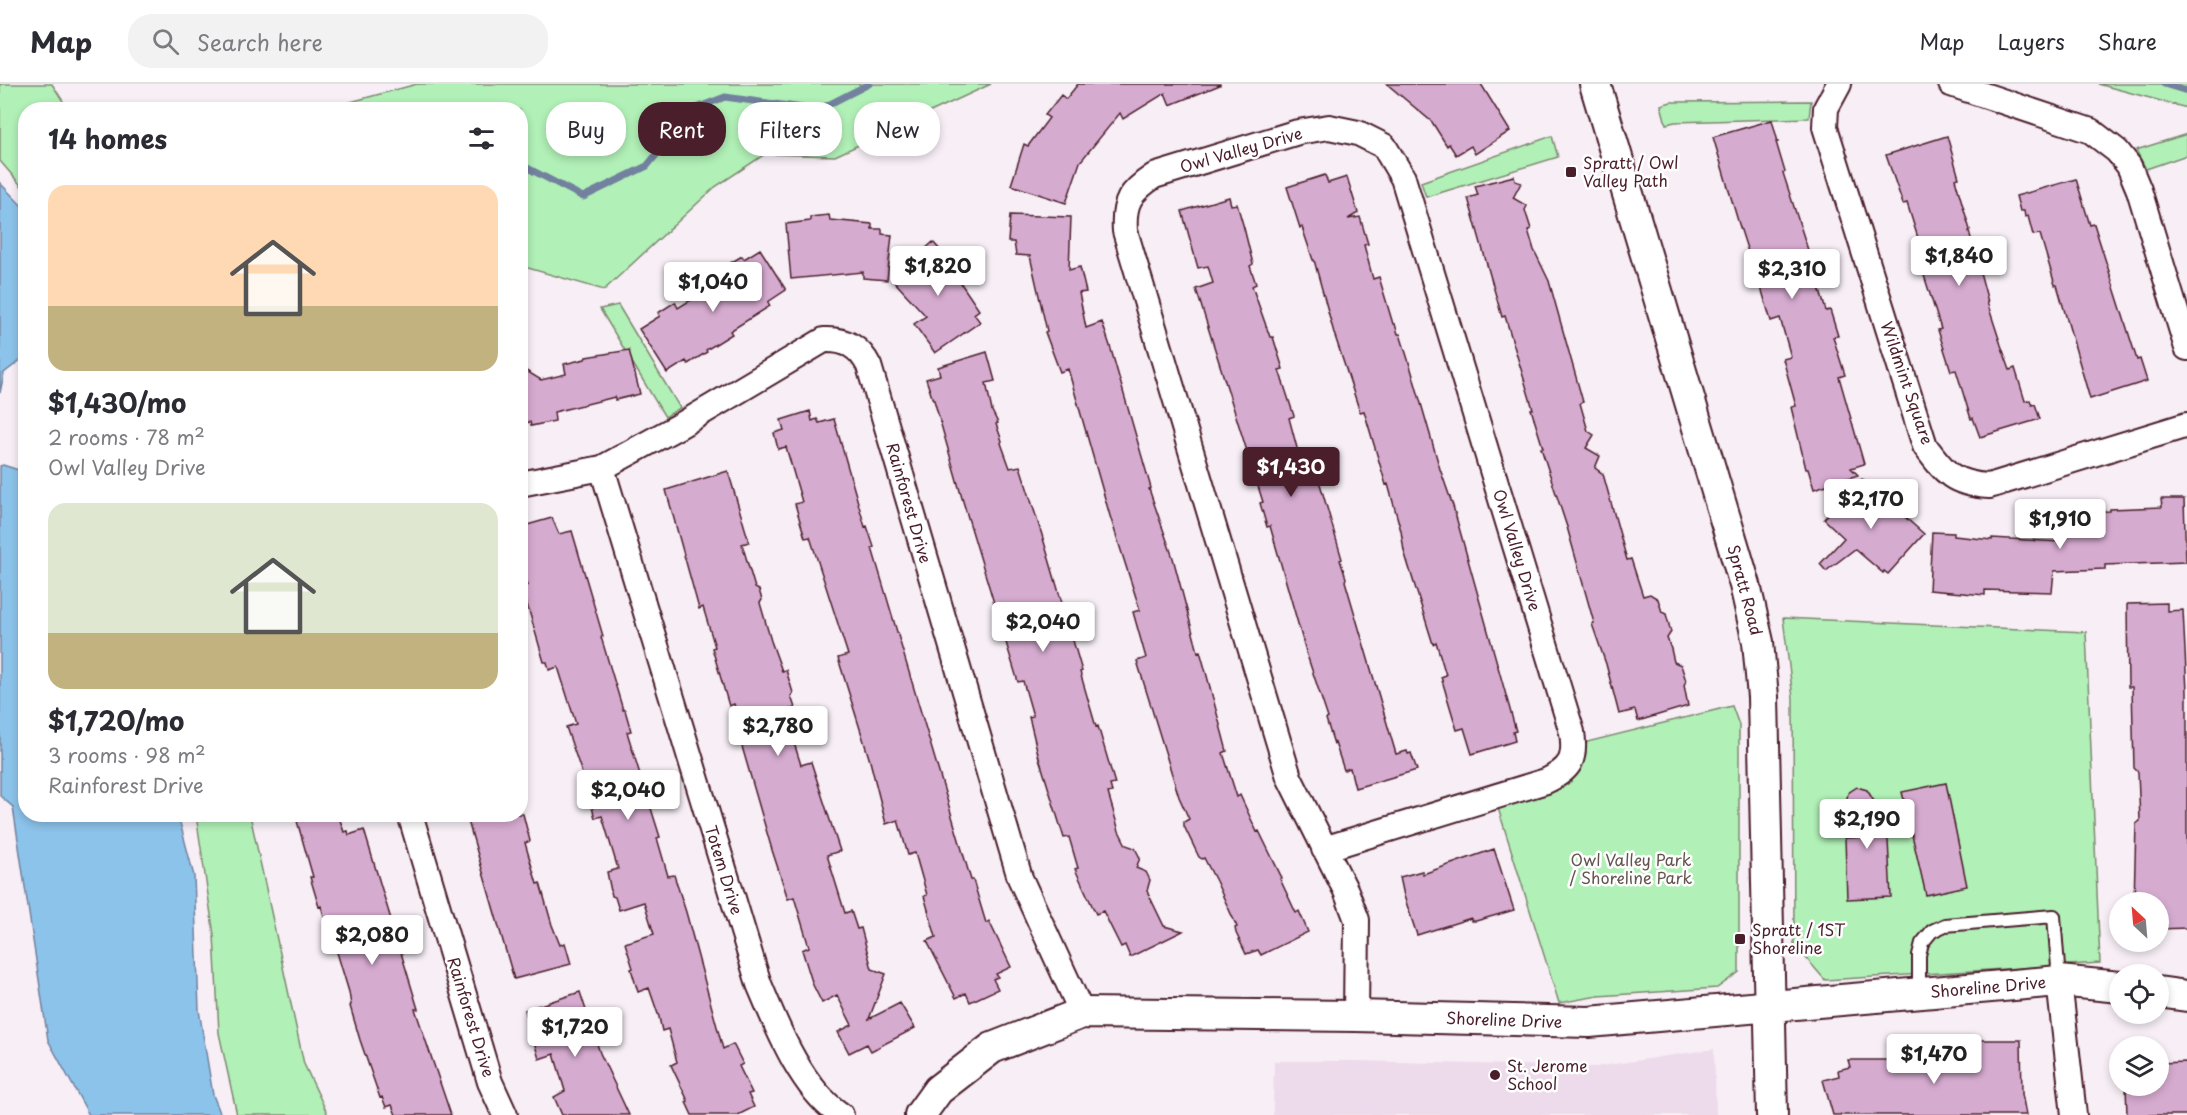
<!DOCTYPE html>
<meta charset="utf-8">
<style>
body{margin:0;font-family:"Playpen Sans",sans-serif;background:#f2f2f3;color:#2b2b33;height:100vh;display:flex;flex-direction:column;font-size:22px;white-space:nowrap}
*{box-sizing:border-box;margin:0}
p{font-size:20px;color:#7c7c81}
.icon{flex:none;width:33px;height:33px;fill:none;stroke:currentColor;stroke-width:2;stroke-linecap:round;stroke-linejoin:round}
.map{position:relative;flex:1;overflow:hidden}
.drawer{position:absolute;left:18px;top:18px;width:510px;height:720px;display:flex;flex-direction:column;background:#fff;border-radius:24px;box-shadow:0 3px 9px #0003}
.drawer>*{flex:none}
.banner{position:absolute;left:546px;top:18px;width:570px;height:54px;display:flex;gap:12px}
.needle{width:39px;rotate:334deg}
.buttons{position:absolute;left:2109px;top:808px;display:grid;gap:12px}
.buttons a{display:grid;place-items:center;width:60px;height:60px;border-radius:50%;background:#fff;box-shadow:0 3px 9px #0003;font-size:30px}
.price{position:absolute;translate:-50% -51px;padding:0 14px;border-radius:6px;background:#fff;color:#222;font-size:20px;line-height:39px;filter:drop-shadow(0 2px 3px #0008)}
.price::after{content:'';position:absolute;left:50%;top:36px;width:18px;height:14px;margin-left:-9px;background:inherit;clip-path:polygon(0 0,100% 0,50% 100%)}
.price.current{background:#4a1f2b;color:#fff}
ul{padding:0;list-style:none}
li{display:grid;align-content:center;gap:12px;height:318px;padding:0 30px}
li span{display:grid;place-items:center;height:186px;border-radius:18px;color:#555}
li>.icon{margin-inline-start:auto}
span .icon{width:108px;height:108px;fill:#fffc;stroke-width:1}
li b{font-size:26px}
h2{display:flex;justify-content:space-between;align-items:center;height:72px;padding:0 30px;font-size:26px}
.pill{padding:0 21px;border-radius:24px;background:#fff;box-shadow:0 3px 9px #0003;font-size:21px;line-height:54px}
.pill.current{background:#4a1f2b;color:#fff}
header{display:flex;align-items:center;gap:36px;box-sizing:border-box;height:84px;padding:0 30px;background:#fff;border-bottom:2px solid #e1e1e2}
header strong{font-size:28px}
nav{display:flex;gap:33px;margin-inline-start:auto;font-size:21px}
.search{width:420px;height:54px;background:#f2f2f3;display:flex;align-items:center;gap:15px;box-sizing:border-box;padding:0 21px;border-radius:24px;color:#7c7c81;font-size:22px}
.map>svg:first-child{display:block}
.built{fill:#eddaeb}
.green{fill:#b1f0b7;stroke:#7e8871;stroke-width:1.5}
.water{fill:#8cc3ea;stroke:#72819e;stroke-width:1.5}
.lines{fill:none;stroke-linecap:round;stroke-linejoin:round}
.stream{stroke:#72819e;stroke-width:7}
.building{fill:#d6abd0;stroke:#4a1f2b;stroke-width:1.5}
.service-casing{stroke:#4a1f2b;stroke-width:16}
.minor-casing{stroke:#4a1f2b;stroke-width:28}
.tertiary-casing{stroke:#4a1f2b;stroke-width:34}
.service{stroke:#fff;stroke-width:12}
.minor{stroke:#fff;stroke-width:24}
.tertiary{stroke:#fff;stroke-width:30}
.poi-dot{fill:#4a1f2b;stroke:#fff;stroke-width:2}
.labels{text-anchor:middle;stroke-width:5;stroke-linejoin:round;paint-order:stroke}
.street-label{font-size:16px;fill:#4a1f2b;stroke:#fff}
.poi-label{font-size:16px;fill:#4a1f2b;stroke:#fff;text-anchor:start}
.park-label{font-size:16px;fill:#64534e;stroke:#fff}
</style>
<header>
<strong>Map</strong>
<div class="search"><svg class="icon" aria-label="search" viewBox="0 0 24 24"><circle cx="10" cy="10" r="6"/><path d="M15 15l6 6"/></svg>Search here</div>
<nav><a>Map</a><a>Layers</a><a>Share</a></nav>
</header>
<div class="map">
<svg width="2187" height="1031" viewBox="0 0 2187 1031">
<rect width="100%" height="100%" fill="#f7eef6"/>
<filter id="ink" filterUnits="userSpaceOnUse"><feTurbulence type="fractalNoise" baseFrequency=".0167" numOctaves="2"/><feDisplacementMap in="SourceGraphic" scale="12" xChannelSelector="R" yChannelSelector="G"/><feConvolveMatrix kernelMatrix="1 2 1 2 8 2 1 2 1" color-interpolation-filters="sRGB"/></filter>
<g filter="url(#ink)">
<!-- built -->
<path class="built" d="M1714 965 1716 1031H1273L1274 977H1356L1595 983Z"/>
<!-- green -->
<path class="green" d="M0 0H52L68 25 26 26 25 106 0 77Z
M417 0H991L835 72 765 70 715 103 604 206 521 182 520 26H321Z
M2098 0H2187V24Z
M1811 17 1809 34 1675 38 1666 40 1661 21 1671 18Z
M2187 50V71L2146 85 2136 66Z
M1552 52 1558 73 1426 113 1421 98Z
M618 221 680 324 665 333 600 225Z
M1783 534 2086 548 2100 879 1825 896 1794 860 1793 614Z
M1732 622 1739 641V888L1717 904 1598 912 1559 919 1498 724C1519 716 1557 708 1573 693 1582 685 1584 669 1587 658Z
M196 731H250L304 980 328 1031H237L219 949 214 851Z"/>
<!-- water -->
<path class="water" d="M0 99 25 125 26 272 4 289 0 309Z
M3 381 25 388 26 730 178 731 194 792 199 926 213 1011 221 1031H89L48 956 13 723 0 712V382Z"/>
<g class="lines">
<!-- stream -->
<path class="stream" d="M2164 0 2187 7
M520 80 583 113 647 82 694 25 725 13 818 26 869 0"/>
</g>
<!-- building -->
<path class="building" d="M1078 0H1220V1L1170 21 1165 9 1123 35 1120 29 1080 78 1066 119 1011 101 1024 60 1028 62 1049 34 1045 31 1061 11 1066 15Z
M1387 0H1481L1510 47 1475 70 1471 62 1456 71 1449 60 1447 62 1432 38Z
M1772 36 1778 58H1776L1785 88 1783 89 1808 166 1826 227 1830 226 1838 252 1833 253 1845 291 1839 293 1864 380 1851 384 1858 391 1814 405 1808 385H1806L1791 323 1796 322 1783 275 1791 273 1780 234 1771 237 1751 170 1749 171 1738 137 1713 53Z
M1947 52 1959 94 1955 95 1970 146 1969 147 1988 218H1987L2001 261 2010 286 2015 284 2025 317 2030 316 2032 321 2035 320 2040 335 1980 353 1973 334 1971 335 1956 286 1951 287 1938 246 1941 245 1916 166H1919L1915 155 1918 154 1907 119 1903 120 1886 71Z
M1325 91 1328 99 1347 93 1358 129 1348 135 1360 133 1368 160 1364 161 1373 195 1379 193 1393 240H1395L1398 250H1400L1411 285 1440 385 1453 422 1516 647 1513 648 1515 657 1472 670 1464 644 1457 646 1441 593 1446 591 1436 558 1433 560 1404 467 1401 447 1388 400 1386 401 1364 327 1360 328 1334 249 1314 176H1313L1302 143 1300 144 1287 103Z
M1514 92 1515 97 1521 99 1513 114 1527 122 1525 126 1531 145 1528 146 1534 166 1549 197 1583 318 1580 319 1588 347 1594 351 1586 364 1600 372 1595 384 1603 390 1627 476 1631 475 1643 512 1650 510 1658 515 1662 528 1666 530 1671 548 1667 554 1671 565 1674 578 1681 581 1686 597 1684 601 1688 622 1638 637 1635 626 1619 630 1606 580 1592 540 1594 539 1567 443 1541 364H1543L1531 325H1533L1505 232 1502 233 1468 114 1478 111 1475 102Z
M2076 95 2090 141 2094 140 2137 276 2140 275 2147 297 2090 315 2057 201H2055L2040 150 2033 151 2028 132 2025 133 2024 127H2020L2016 112Z
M1229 113 1231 121 1237 120 1244 144 1253 180 1250 182 1256 200 1252 202 1270 253H1273L1283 285 1279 286 1294 332 1289 334 1297 364 1307 396 1318 393 1342 475 1340 476 1346 494 1345 497 1396 670 1407 667 1408 670 1411 669 1417 686 1355 704 1350 684 1344 686 1335 659 1334 660 1326 635 1328 634 1307 571 1270 442 1267 443 1260 419 1263 418 1196 205 1213 199 1208 182 1198 184 1182 127Z
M829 131 830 136 872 140V145H882V150L892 151 887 196 863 194V188L791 195 786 140 810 137V133Z
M1010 131 1071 133 1069 186 1080 183 1086 208 1079 209 1086 244 1102 238 1110 262 1151 404 1149 405 1173 474 1198 568 1200 567 1207 592 1227 667 1223 669 1237 713 1240 711 1257 748 1259 747 1282 794 1280 795 1296 829 1299 827 1308 848 1261 871 1258 866 1246 870 1236 849 1235 844 1237 843 1216 797 1204 774 1202 775 1199 773 1184 742V738L1189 735 1179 713 1137 577 1146 574 1133 528 1140 526 1110 432 1068 285 1060 288 1045 248 1047 247 1030 172 1016 171 1014 158H1008Z
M933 158 949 176 954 171 967 186 958 195 979 226 974 230 980 238 935 269 914 240 926 232 892 195Z
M760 165 786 206 768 218 770 222 730 247 732 250 706 266 707 268 688 280 686 277 667 289 639 245 660 232 658 229 675 218 678 224 733 190 727 181 742 172 744 175Z
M629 266 640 310 615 316V313L554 328 555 337 531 342 530 338 520 340V283L541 296 566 290 564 280 585 275 586 273Z
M987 268 995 297 986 299 992 327 998 339 996 340 1002 357 1001 359 1010 384 1020 382 1042 451 1082 587 1080 588 1096 643 1098 642 1115 700 1110 701 1112 708 1108 709 1119 747 1126 761 1135 764 1140 774 1136 784 1146 788 1150 796 1147 807 1164 842 1183 847 1130 873 1125 861 1121 863 1103 827 1096 830 1075 785 1078 784 1069 753 1064 754 1039 674 1029 633 1033 632 1023 597 1018 598 962 414 934 316H933L926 295 940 291 938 283Z
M810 327 812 337 817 335 819 339 834 335 865 443 867 442 874 463 872 464 971 796H973L986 839 989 837 1011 883 996 890 998 893 993 895 998 905 970 918 966 909 956 914 927 857 936 853 924 812 927 811 915 769 908 771 898 736 886 740 870 677 838 574 848 571 810 453 805 454 795 420 802 418 786 363 778 365 774 349 784 346 781 336Z
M728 387 749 458 742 460 755 504 759 506 762 516 760 519 771 557 782 587 786 586 793 609 791 612 795 624 784 627 801 681 811 678 840 767 827 771 845 829 851 827 857 845 861 844 872 885 886 890 869 935 900 919 915 944 871 967 867 960 849 969 838 948 852 941 837 911 822 919 813 901 802 866 809 863 794 813 788 815 772 766 741 659 745 658 734 620 729 622 712 564 715 563 703 523 699 525 666 406Z
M1862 395 1924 450 1888 490 1884 487 1883 489 1855 465 1826 487 1820 480 1844 454 1824 435Z
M2161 415H2184L2186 478 2105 481V485L2054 487 2052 508 1985 506V511L1929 506 1932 448 1954 449V452L1992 456V454L2062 458 2061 433H2069L2070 428 2110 427V425L2162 423Z
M552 434 559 450 572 447 603 552 601 553 623 626H625L631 647 627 648 642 697 646 695 652 717 649 718 660 753 657 754 668 792 674 791 686 828 723 965 733 960 743 980 739 982 752 1009 748 1010 754 1023 738 1031H692L686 1018 688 1017 671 981 677 978 668 945 662 947 659 933 649 904 638 908 631 885 633 884 625 859 654 850 644 818 619 826 615 813 612 812 607 788 618 785 602 732 595 734 590 716 586 714 584 705 586 701 566 643 576 640 558 583 549 586 547 578H544L522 503 528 501 520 477V443Z
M2167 519V527L2183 526 2187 608V844L2158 845V819L2134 818 2136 740 2140 737 2138 688 2134 684 2132 603H2128L2127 520Z
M1946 699 1967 802 1926 811 1902 708Z
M1857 703 1867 706 1887 738 1891 813 1847 815 1845 754 1867 753 1846 719 1848 709Z
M295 730H338L344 748 348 747 349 751 364 746 418 925H415L451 1031H396L392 1021 386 1023 382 1013 380 1014 360 956 350 922 351 921 349 908 333 855 331 856 321 822 319 823 310 793H313Z
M466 730H523L530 757 525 759 537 800 540 799 552 841 560 861 565 859 571 880 514 895Z
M1494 765 1514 826 1476 837H1471V834L1417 851 1404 812 1400 793 1422 787 1423 790Z
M580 908 600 969 629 1031H562L554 1013 565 1007 554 970 539 975 525 926Z
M1979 956H2021L2022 1010 2026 1031H1833L1823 996 1839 992 1838 986 1850 983 1848 976H1963V962L1980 961Z
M2187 978V1031H2127L2126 1002H2158V979Z"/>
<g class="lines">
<defs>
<path id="service" d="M1919 909V871L1922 859 1932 847 1945 841 2054 832 2059 896"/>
<path id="minor" d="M1839 0 1826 24 1825 43 1925 362C1945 389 1953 400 1989 402L2187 341
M1951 0 2091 47 2117 67 2129 82 2139 106 2187 264
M602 384 759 900C777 943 801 1005 841 1031
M520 400 602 384 681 341 824 256C845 255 859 262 869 282L1020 794 1082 929
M410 730 490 998 505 1031
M1324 765 1546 697C1571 685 1576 675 1572 648L1403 94 1384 62 1358 49 1329 43 1298 48 1154 92C1130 108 1123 118 1125 147L1289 693 1346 807 1357 836 1356 932
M2059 897 2074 1031"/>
<path id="tertiary" d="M1595 0 1745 501 1758 558 1763 613 1772 1031
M2158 908 2187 912
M920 1031 938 1006 992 964 1082 929 1356 932 1589 938 2059 897 2120 903"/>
</defs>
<!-- service casing -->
<use href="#service" class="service-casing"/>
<!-- minor casing -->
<use href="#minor" class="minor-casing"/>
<!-- tertiary casing -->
<use href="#tertiary" class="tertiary-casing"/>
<!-- service -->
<use href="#service" class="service"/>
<!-- minor -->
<use href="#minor" class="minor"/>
<!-- tertiary -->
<use href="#tertiary" class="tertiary"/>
</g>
</g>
<!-- markers -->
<g class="poi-dot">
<rect x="1565" y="82" width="12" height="12" rx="3"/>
<rect x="1734" y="849" width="12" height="12" rx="3"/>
<circle cx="1495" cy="991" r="6"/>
</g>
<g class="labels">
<!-- street labels -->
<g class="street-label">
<text transform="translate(1241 66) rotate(-16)" y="6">Owl Valley Drive</text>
<text transform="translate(1907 299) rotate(71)" y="6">Wildmint Square</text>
<text transform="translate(909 419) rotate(74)" y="6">Rainforest Drive</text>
<text transform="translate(1517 466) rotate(73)" y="6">Owl Valley Drive</text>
<text transform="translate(1745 506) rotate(75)" y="6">Spratt Road</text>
<text transform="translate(724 786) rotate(73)" y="6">Totem Drive</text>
<text transform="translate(1988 903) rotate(-5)" y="6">Shoreline Drive</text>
<text transform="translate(471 933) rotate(73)" y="6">Rainforest Drive</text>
<text transform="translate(1504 936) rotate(2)" y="6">Shoreline Drive</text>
</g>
<!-- poi labels -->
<g class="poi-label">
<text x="1583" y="85">Spratt / Owl<tspan x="1583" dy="18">Valley Path</tspan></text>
<text x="1752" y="852">Spratt / 1ST<tspan x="1752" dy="18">Shoreline</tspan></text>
<text x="1507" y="988">St. Jerome<tspan x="1507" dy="18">School</tspan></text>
</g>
<!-- park labels -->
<g class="park-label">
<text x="1631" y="782">Owl Valley Park<tspan x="1631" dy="18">/ Shoreline Park</tspan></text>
</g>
</g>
</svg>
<div class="buttons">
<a><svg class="needle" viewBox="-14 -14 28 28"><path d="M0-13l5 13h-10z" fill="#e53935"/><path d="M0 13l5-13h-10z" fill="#7c7c81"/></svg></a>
<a><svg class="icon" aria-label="locate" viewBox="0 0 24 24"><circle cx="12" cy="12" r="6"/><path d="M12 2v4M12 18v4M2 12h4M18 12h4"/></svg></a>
<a><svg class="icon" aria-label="layers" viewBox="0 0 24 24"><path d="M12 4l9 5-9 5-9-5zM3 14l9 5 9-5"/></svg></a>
</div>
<b class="price" style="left:1959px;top:203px">$1,840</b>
<b class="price" style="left:938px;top:213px">$1,820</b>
<b class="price" style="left:1792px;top:216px">$2,310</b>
<b class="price" style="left:713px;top:229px">$1,040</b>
<b class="price current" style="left:1291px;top:414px">$1,430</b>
<b class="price" style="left:1871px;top:446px">$2,170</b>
<b class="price" style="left:2060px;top:466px">$1,910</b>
<b class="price" style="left:1043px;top:569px">$2,040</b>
<b class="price" style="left:778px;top:673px">$2,780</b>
<b class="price" style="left:628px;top:737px">$2,040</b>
<b class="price" style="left:1867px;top:766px">$2,190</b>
<b class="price" style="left:372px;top:882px">$2,080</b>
<b class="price" style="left:575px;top:974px">$1,720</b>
<b class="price" style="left:1934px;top:1001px">$1,470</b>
<div class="banner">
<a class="pill">Buy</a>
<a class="pill current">Rent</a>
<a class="pill">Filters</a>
<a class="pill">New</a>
</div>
<section class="drawer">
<h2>14 homes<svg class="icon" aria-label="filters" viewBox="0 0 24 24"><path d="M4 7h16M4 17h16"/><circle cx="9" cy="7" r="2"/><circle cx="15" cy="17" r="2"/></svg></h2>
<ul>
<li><span style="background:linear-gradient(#ffd9b3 65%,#c2b280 0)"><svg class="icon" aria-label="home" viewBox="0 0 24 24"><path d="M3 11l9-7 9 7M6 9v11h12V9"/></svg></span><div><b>$1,430/mo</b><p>2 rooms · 78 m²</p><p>Owl Valley Drive</p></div></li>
<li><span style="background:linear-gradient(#dfe7d0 70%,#c2b280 0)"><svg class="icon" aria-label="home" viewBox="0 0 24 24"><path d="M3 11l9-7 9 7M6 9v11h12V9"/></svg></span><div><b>$1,720/mo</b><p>3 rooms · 98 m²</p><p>Rainforest Drive</p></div></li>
</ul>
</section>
</div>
